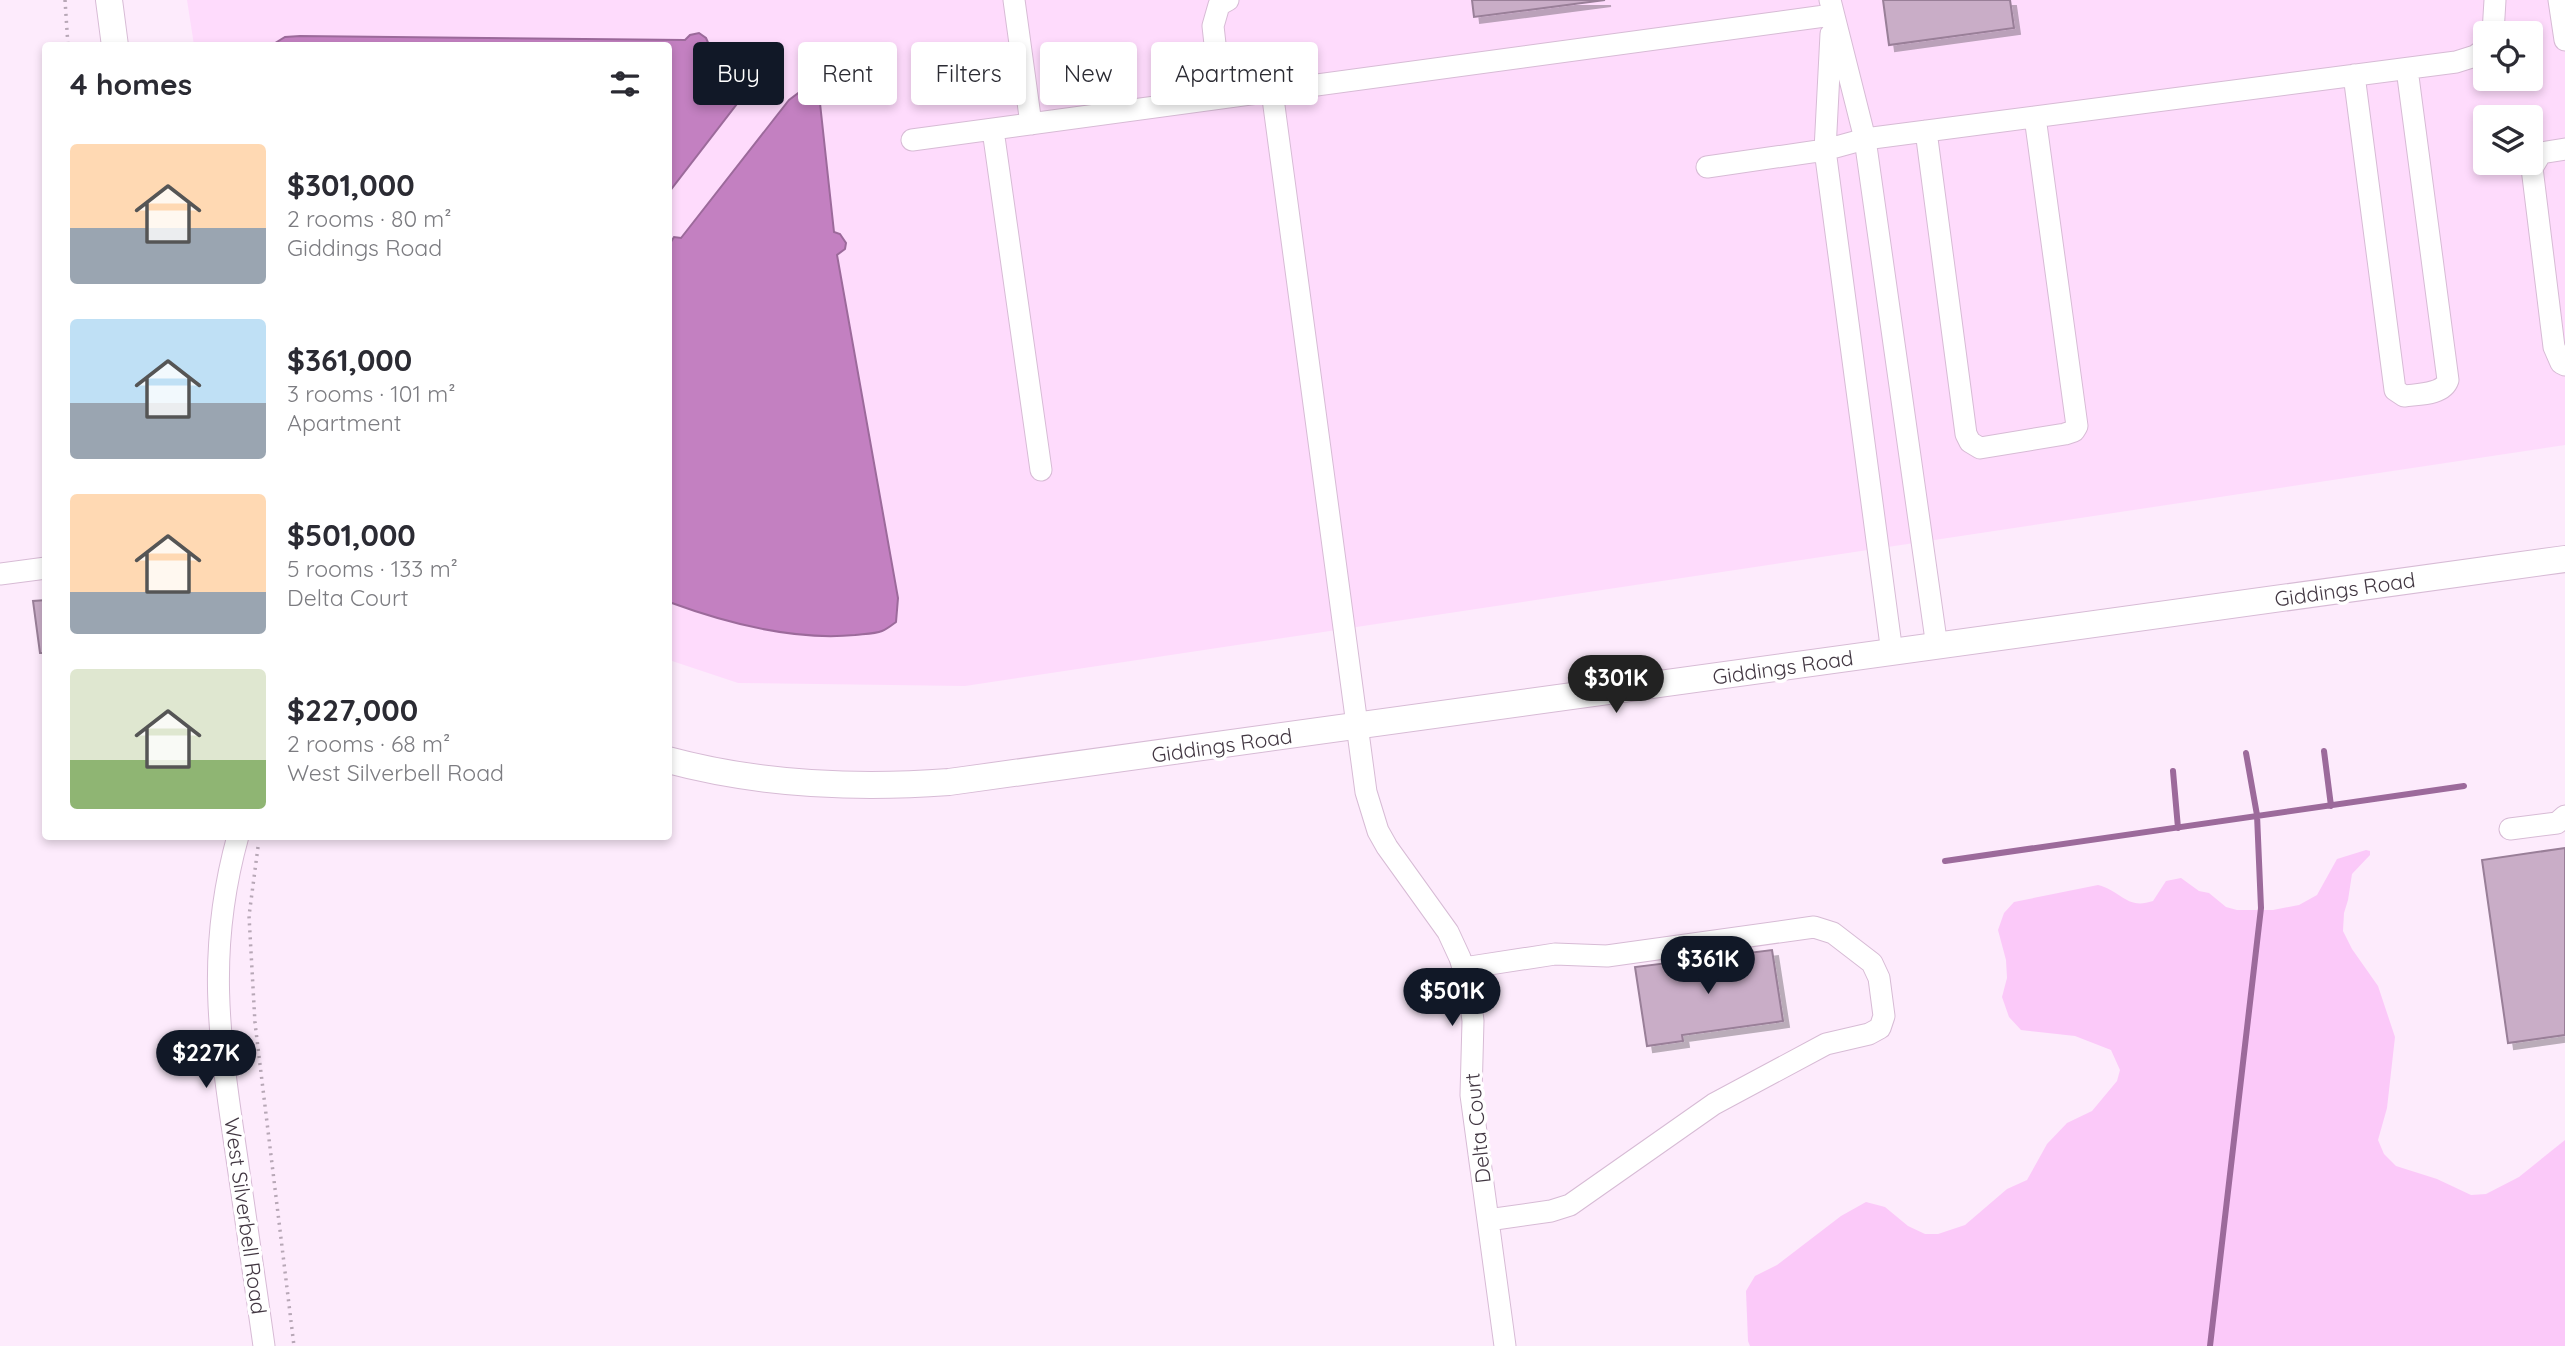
<!DOCTYPE html>
<meta charset="utf-8">
<style>
body{margin:0;font-family:Quicksand,sans-serif;background:#f2f2f3;color:#2b2b33;height:100vh;display:flex;flex-direction:column;font-size:26px;white-space:nowrap}
*{box-sizing:border-box;margin:0}
p{font-size:23px;color:#7c7c81}
.icon{flex:none;width:38px;height:38px;fill:none;stroke:currentColor;stroke-width:2;stroke-linecap:round;stroke-linejoin:round}
.map{position:relative;flex:1;overflow:hidden}
.panel{position:absolute;left:42px;top:42px;width:630px;height:798px;display:flex;flex-direction:column;background:#fff;border-radius:7px;box-shadow:0 4px 10px #0003}
.panel>*{flex:none}
.top-card{position:absolute;left:693px;top:42px;width:665px;height:63px;display:flex;gap:14px}
.controls{position:absolute;left:2473px;top:21px;display:grid;gap:14px}
.controls a{display:grid;place-items:center;width:70px;height:70px;border-radius:7px;background:#fff;box-shadow:0 4px 10px #0003;font-size:35px}
.price{position:absolute;translate:-50% -60px;padding:0 16px;border-radius:24px;background:#111827;color:#fff;font-size:23px;line-height:46px;filter:drop-shadow(0 2px 4px #0008)}
.price::after{content:'';position:absolute;left:50%;top:42px;width:21px;height:16px;margin-left:-10px;background:inherit;clip-path:polygon(0 0,100% 0,50% 100%)}
.price.current{background:#222;color:#fff}
ul{padding:0;list-style:none}
li{display:flex;align-items:center;gap:21px;height:175px;padding:0 28px}
li span{display:grid;place-items:center;flex:none;width:196px;height:140px;border-radius:7px;color:#555}
li>.icon{margin-inline-start:auto}
span .icon{width:84px;height:84px;fill:#fffc;stroke-width:1}
li b{font-size:30px}
h2{display:flex;justify-content:space-between;align-items:center;height:84px;padding:0 28px;font-size:30px}
.tag{padding:0 24px;border-radius:7px;background:#fff;box-shadow:0 4px 10px #0003;font-size:24px;line-height:63px}
.tag.current{background:#111827;color:#fff}
.map>svg:first-child{display:block}
.built{fill:#fedbfc;fill-rule:evenodd}
.green{fill:#fbc9f9}
.water{fill:#c380c1;stroke:#9c6a9b;stroke-width:2}
.lines{fill:none;stroke-linecap:round;stroke-linejoin:round}
.stream{stroke:#9c6a9b;stroke-width:6}
.building{fill:#c9adc7;stroke:#997f98;stroke-width:2;filter:url(#shadow)}
.minor-casing{stroke:#d7bbd5;stroke-width:23}
.major-casing{stroke:#d7bbd5;stroke-width:28}
.path{stroke:#b7a7b6;stroke-width:3.5;stroke-dasharray:2 5;stroke-linecap:butt}
.minor{stroke:#fff;stroke-width:21}
.major{stroke:#fff;stroke-width:26}
.labels{text-anchor:middle;stroke-width:7;stroke-linejoin:round;paint-order:stroke}
.street-label{font-size:21px;fill:#423742;stroke:#fff}
</style>
<div class="map">
<svg width="2565" height="1346" viewBox="0 0 2565 1346">
<defs>
<filter id="shadow"><feDropShadow dx="6" dy="6" stdDeviation="0" flood-color="#0004"/></filter>
</defs>
<rect width="100%" height="100%" fill="#fdebfc"/>
<!-- built -->
<path class="built" d="M187 0H2565V445L965 686 738 683 669 660 668 46 194 45ZM2485 33H2530V79H2485ZM2485 117H2530V163H2485Z"/>
<!-- green -->
<path class="green" d="M2366 850 2370 851V855L2352 874 2348 900 2344 913 2343 931 2352 949 2378 986 2395 1037 2387 1108 2378 1140 2384 1154 2396 1166 2437 1179 2471 1195 2486 1194 2519 1177 2565 1140V1346H1750L1748 1341 1746 1291 1755 1276 1777 1265 1841 1216 1866 1202 1885 1207 1908 1226 1925 1234H1938L1965 1225 2007 1189 2027 1180 2047 1144 2067 1123 2092 1111 2117 1081 2120 1070 2111 1050 2075 1036 2021 1030 2009 1017 2002 997 2007 978 2006 960 1998 930 2004 913 2014 902 2098 885C2122 891 2126 910 2153 901L2166 881 2181 878 2199 891 2209 893 2226 907 2237 910H2273L2299 905 2317 895 2337 859Z"/>
<!-- water -->
<path class="water" d="M699 33 706 38 710 47C729 46 759 38 773 53L770 61 669 192 668 46 272 45 285 37 300 36 685 40 690 35Z
M811 89 819 94 834 232 840 234 846 243 845 249 837 255 898 598 896 622C892 625 887 629 882 631 875 634 863 634 855 635 793 641 726 623 669 602V245L674 237 681 238 789 100 801 91Z"/>
<g class="lines">
<!-- stream -->
<path class="stream" d="M2324 751 2331 806
M2173 771 2178 828
M1945 861 2464 786
M2210 1346 2261 908 2257 815 2246 753"/>
</g>
<!-- building -->
<path class="building" d="M1472 0H1605L1474 17Z
M1883 0H2010L2014 28 1889 45Z
M46 600V653H40L33 601Z
M2565 848V1035L2508 1043 2482 860Z
M1772 950 1783 1021 1682 1035 1683 1041 1647 1046 1635 967Z"/>
<g class="lines">
<defs>
<path id="minor" d="M1014 0 1031 124
M1830 0 1865 139 1937 647
M2559 0 2565 40
M2493 33 2495 0
M1831 34 1825 150 1892 653
M2354 75 2395 390 2404 396C2418 394 2443 395 2448 380L2407 69
M1272 91 1366 792 1378 831 1387 847 1448 932 1460 958 1469 987 1473 1021 1471 1095 1505 1346
M1221 98 1213 26 1219 5 1228 0
M993 130 1041 470
M1926 131 1966 434 1970 442 1980 448 2065 434 2074 431 2077 426 2035 117
M912 140 1832 15
M2565 149 2541 153 2532 168 2554 347 2561 363 2565 365
M1707 167 1825 150 1865 139 2456 62 2475 56 2485 49
M0 574 46 568
M2510 829 2557 823 2565 816
M238 836C206 951 219 1037 236 1152 245 1216 255 1281 264 1346
M1464 968 1555 954 1607 956 1814 927 1833 933 1872 963 1879 978 1884 1016 1880 1028 1869 1034 1826 1044 1714 1104 1570 1205 1551 1211 1488 1220"/>
<path id="major" d="M109 0 115 46
M668 760C761 785 854 789 949 782L2565 559"/>
</defs>
<!-- minor casing -->
<use href="#minor" class="minor-casing"/>
<!-- major casing -->
<use href="#major" class="major-casing"/>
<!-- path -->
<path class="path" d="M65 0 68 46
M258 847 249 916 255 1023 294 1346"/>
<!-- minor -->
<use href="#minor" class="minor"/>
<!-- major -->
<use href="#major" class="major"/>
</g>
<g class="labels">
<!-- street labels -->
<g class="street-label">
<text transform="translate(2345 590) rotate(-8)" y="7">Giddings Road</text>
<text transform="translate(1783 668) rotate(-8)" y="7">Giddings Road</text>
<text transform="translate(1222 746) rotate(-8)" y="7">Giddings Road</text>
<text transform="translate(1478 1128) rotate(-96)" y="7">Delta Court</text>
<text transform="translate(245 1216) rotate(82)" y="7">West Silverbell Road</text>
</g>
</g>
</svg>
<div class="controls">
<a><svg class="icon" aria-label="locate" viewBox="0 0 24 24"><circle cx="12" cy="12" r="6"/><path d="M12 2v4M12 18v4M2 12h4M18 12h4"/></svg></a>
<a><svg class="icon" aria-label="layers" viewBox="0 0 24 24"><path d="M12 4l9 5-9 5-9-5zM3 14l9 5 9-5"/></svg></a>
</div>
<b class="price current" style="left:1616px;top:715px">$301K</b>
<b class="price" style="left:1708px;top:996px">$361K</b>
<b class="price" style="left:1452px;top:1028px">$501K</b>
<b class="price" style="left:206px;top:1090px">$227K</b>
<div class="top-card">
<a class="tag current">Buy</a>
<a class="tag">Rent</a>
<a class="tag">Filters</a>
<a class="tag">New</a>
<a class="tag">Apartment</a>
</div>
<section class="panel">
<h2>4 homes<svg class="icon" aria-label="filters" viewBox="0 0 24 24"><path d="M4 7h16M4 17h16"/><circle cx="9" cy="7" r="2"/><circle cx="15" cy="17" r="2"/></svg></h2>
<ul>
<li><span style="background:linear-gradient(#ffd9b3 60%,#9aa5b1 0)"><svg class="icon" aria-label="home" viewBox="0 0 24 24"><path d="M3 11l9-7 9 7M6 9v11h12V9"/></svg></span><div><b>$301,000</b><p>2 rooms · 80 m²</p><p>Giddings Road</p></div></li>
<li><span style="background:linear-gradient(#bfe0f5 60%,#9aa5b1 0)"><svg class="icon" aria-label="home" viewBox="0 0 24 24"><path d="M3 11l9-7 9 7M6 9v11h12V9"/></svg></span><div><b>$361,000</b><p>3 rooms · 101 m²</p><p>Apartment</p></div></li>
<li><span style="background:linear-gradient(#ffd9b3 70%,#9aa5b1 0)"><svg class="icon" aria-label="home" viewBox="0 0 24 24"><path d="M3 11l9-7 9 7M6 9v11h12V9"/></svg></span><div><b>$501,000</b><p>5 rooms · 133 m²</p><p>Delta Court</p></div></li>
<li><span style="background:linear-gradient(#dfe7d0 65%,#8fb573 0)"><svg class="icon" aria-label="home" viewBox="0 0 24 24"><path d="M3 11l9-7 9 7M6 9v11h12V9"/></svg></span><div><b>$227,000</b><p>2 rooms · 68 m²</p><p>West Silverbell Road</p></div></li>
</ul>
</section>
</div>
